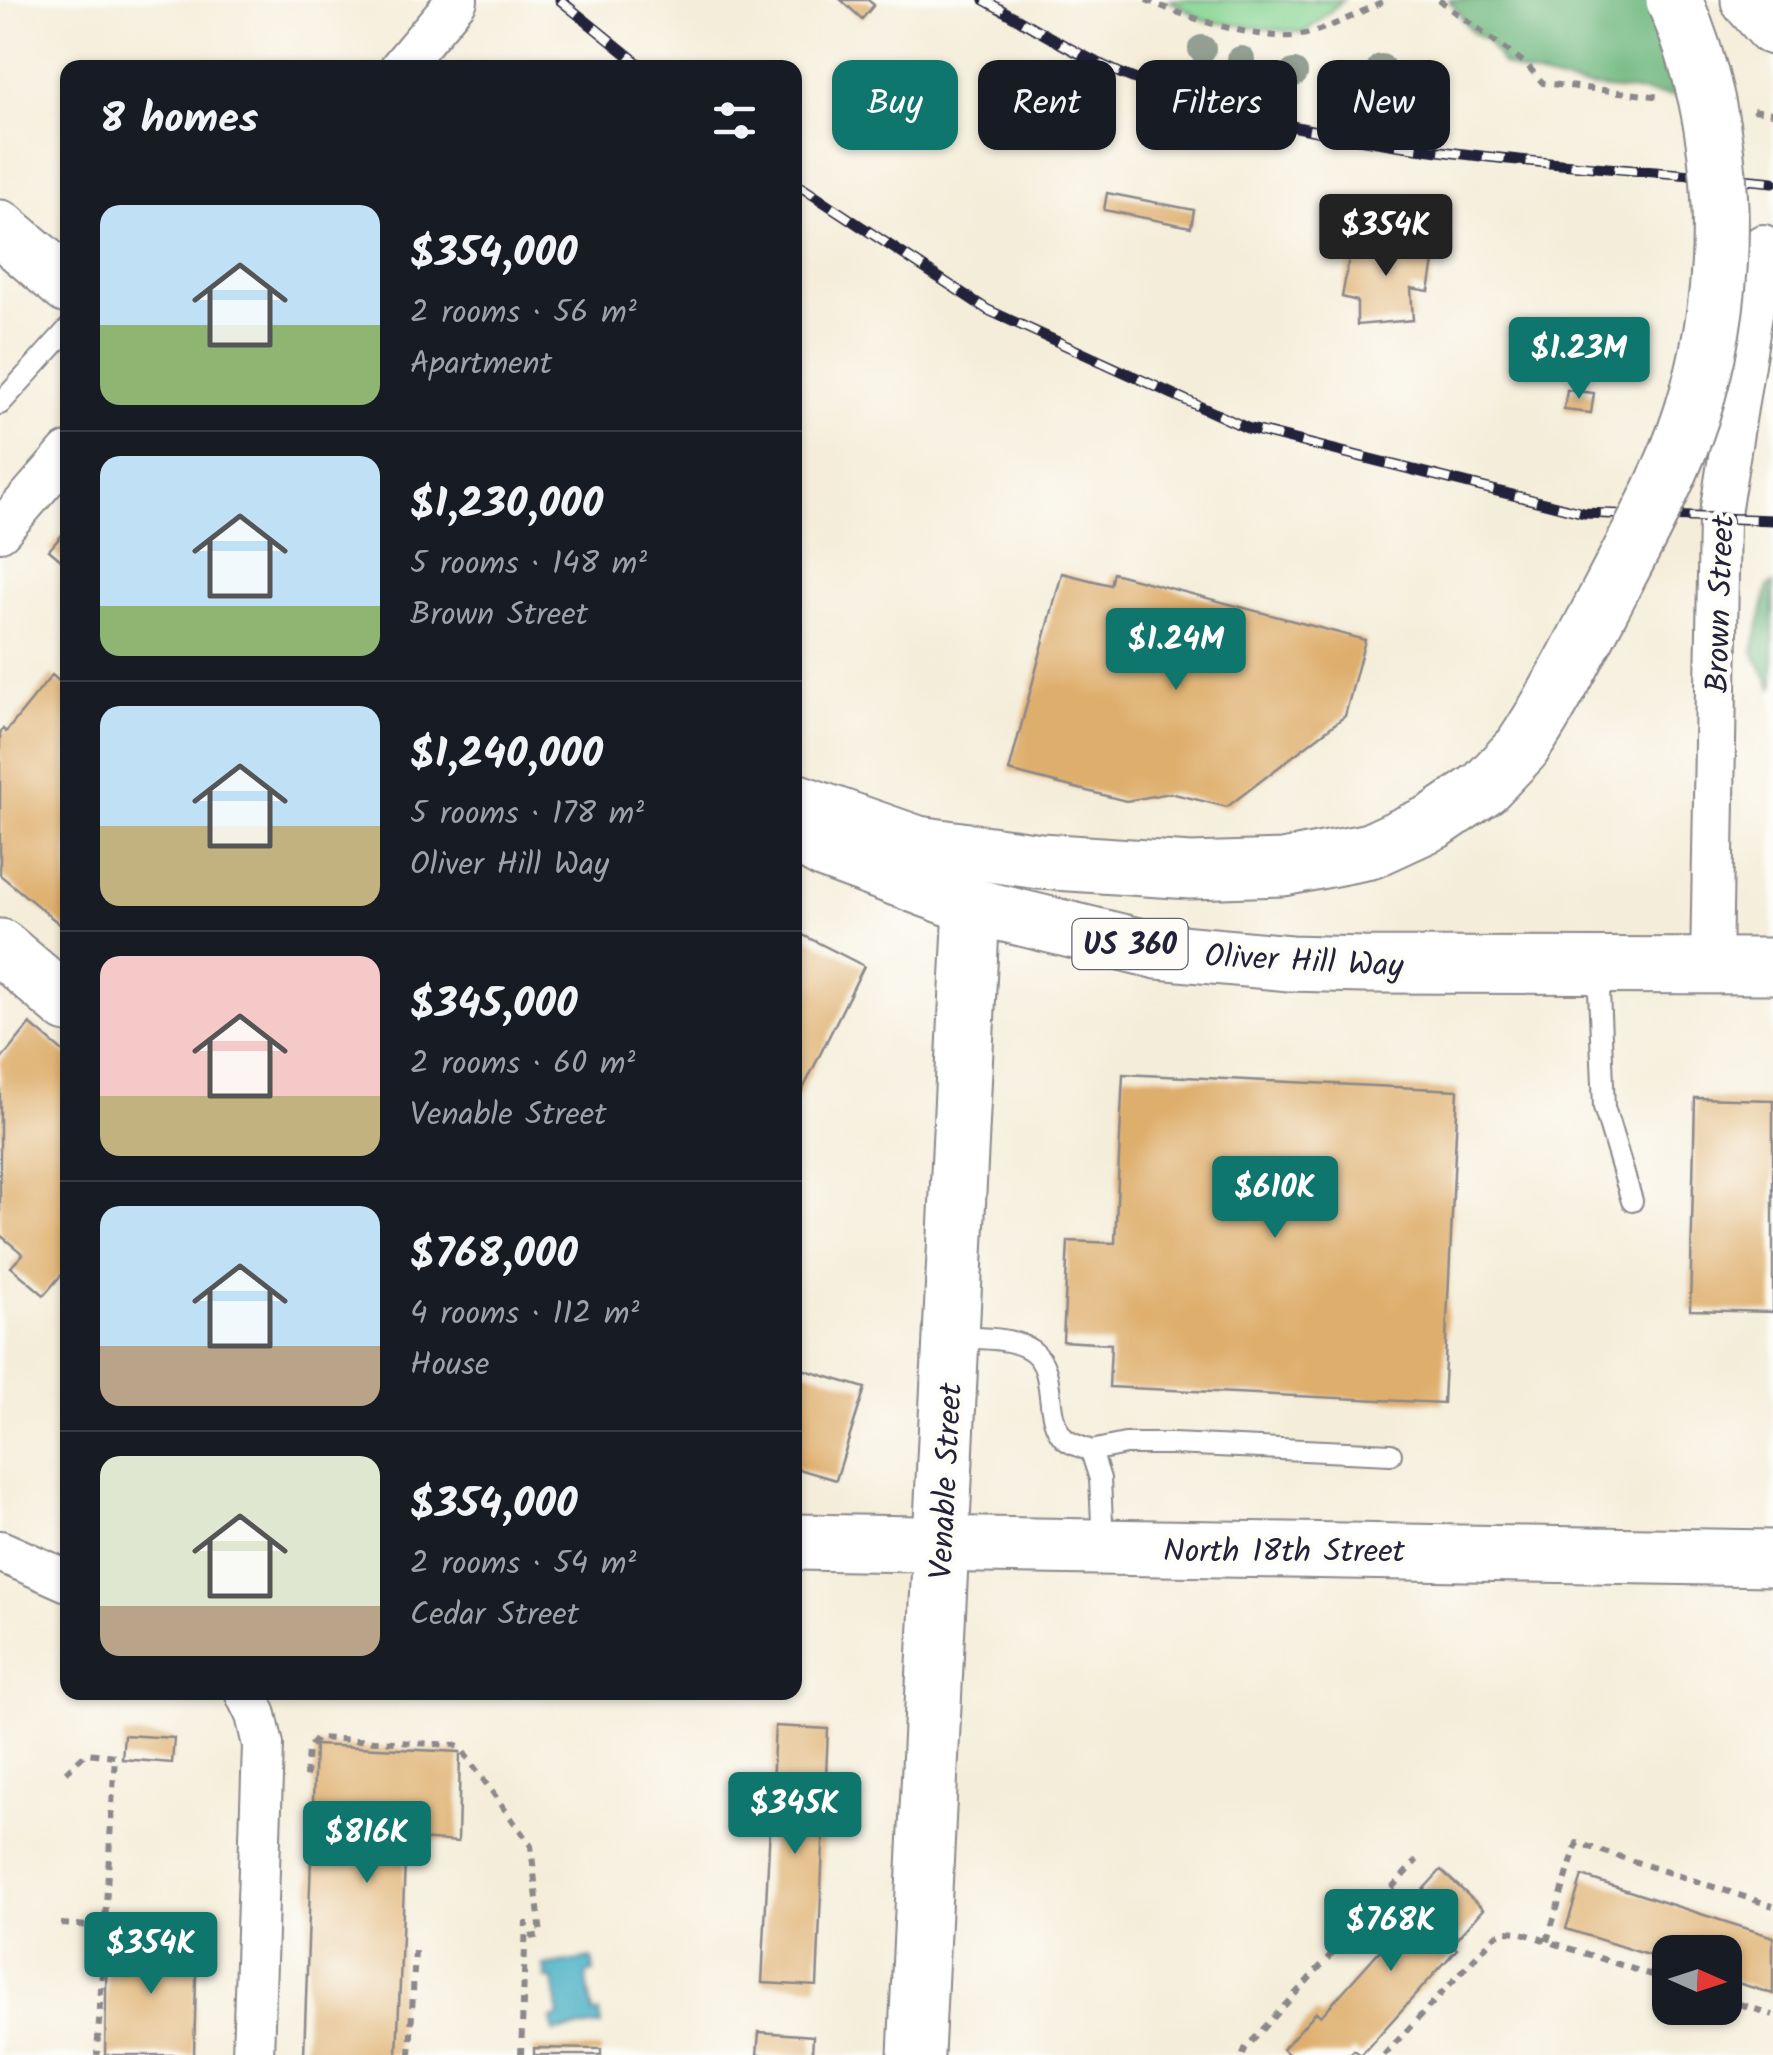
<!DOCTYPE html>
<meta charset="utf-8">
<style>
body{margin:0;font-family:Kalam,sans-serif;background:#242831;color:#f1f3f6;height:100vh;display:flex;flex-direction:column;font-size:38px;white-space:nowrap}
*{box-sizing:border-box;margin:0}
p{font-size:32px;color:#9ea1a6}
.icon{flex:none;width:55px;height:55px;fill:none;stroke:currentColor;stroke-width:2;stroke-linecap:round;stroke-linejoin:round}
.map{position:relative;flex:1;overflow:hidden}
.sheet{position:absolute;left:60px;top:60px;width:742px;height:1640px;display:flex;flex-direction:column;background:#171b24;border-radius:20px;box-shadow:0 2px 8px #0004}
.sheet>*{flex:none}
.guide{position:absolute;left:832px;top:60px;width:790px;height:90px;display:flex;gap:20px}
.needle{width:65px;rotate:93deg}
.buttons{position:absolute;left:1652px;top:1935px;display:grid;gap:20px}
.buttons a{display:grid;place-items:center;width:90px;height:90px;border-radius:20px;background:#171b24;box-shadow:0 2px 8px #0004;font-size:50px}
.price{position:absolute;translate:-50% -85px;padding:0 22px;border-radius:10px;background:#0f766e;color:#fff;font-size:32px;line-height:65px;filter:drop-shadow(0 2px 5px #0008)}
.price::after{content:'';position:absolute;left:50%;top:60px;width:30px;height:22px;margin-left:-15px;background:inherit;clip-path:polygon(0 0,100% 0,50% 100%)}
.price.selected{background:#222;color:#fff}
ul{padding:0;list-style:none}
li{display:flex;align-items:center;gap:30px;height:250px;padding:0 40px}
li+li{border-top:2px solid #363941}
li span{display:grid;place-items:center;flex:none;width:280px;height:200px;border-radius:20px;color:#555}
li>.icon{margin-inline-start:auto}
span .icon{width:120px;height:120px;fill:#fffc;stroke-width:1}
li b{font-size:42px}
h2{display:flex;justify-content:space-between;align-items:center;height:120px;padding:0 40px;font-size:42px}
.tag{padding:0 35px;border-radius:20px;background:#171b24;box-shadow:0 2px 8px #0004;font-size:35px;line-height:90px}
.tag.selected{background:#0f766e;color:#fff}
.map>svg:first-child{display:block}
.green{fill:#86d492;stroke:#547b66;stroke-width:2.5}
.forest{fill:#6cb67c;stroke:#476c5c;stroke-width:2.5}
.water{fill:#45afc4;stroke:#346880;stroke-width:2.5}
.building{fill:#deae6c}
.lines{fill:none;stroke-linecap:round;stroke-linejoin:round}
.service-casing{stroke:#8b888a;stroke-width:24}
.minor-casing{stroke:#8b888a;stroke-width:44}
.secondary-casing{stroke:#8b888a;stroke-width:59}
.primary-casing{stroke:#8b888a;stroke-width:59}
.motorway-casing{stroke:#8b888a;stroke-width:59}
.path{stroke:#8b888a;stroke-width:6;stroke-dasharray:8 8;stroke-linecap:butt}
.service{stroke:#fff;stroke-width:20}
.minor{stroke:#fff;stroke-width:40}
.secondary{stroke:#fff;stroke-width:55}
.primary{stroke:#fff;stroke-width:55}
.motorway{stroke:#fff;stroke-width:55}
.rail-casing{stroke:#22223b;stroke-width:11}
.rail{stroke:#fdfcf7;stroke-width:8;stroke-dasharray:22;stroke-linecap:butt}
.motorway-bridge-casing{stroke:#8b888a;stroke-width:59;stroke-linecap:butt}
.motorway-bridge{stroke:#fff;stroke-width:55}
.tree{fill:#949f93}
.labels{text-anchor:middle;stroke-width:9;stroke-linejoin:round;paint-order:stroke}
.shield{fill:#fdfcf7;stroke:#646373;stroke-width:2.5}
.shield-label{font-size:30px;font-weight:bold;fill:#22223b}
.street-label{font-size:32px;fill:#22223b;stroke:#fdfcf7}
</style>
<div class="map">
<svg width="1773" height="2055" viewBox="0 0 1773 2055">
<rect width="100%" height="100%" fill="#fdfcf7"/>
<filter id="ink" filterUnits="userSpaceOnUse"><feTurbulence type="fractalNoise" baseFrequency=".01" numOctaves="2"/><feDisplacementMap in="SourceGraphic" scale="20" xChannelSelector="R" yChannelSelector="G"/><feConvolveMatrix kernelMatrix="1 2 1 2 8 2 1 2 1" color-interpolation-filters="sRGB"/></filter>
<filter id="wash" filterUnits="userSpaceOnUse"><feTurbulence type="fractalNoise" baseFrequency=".0048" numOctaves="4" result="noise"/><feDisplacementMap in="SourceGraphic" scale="40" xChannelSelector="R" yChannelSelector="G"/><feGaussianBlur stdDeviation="2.25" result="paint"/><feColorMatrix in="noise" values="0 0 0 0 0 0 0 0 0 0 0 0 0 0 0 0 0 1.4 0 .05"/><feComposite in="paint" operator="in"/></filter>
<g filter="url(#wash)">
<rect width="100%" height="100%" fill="#f4edd9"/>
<!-- green -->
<path class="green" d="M1169 0H1343L1304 33 1205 21Z"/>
<!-- forest -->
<path class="forest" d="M1449 0H1655L1686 97 1577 86 1520 72 1502 64 1487 40 1472 32Z
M1773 584V689L1753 652 1768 586Z"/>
<!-- water -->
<path class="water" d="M592 1958 594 1972 586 1974 593 2014 599 2013 601 2025 554 2032 552 2019 559 2017 553 1979H546L544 1966Z"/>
<g id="blocks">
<!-- building -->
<path class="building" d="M841 0H868L874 5 862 19Z
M1107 193 1194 210 1191 227 1104 210Z
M1353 236 1436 250 1429 291 1411 288 1413 320 1357 325V301L1342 297Z
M1567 390 1594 393 1591 413 1564 410Z
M68 528V566L49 550Z
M1062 573 1110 585 1113 573 1365 640 1345 716 1227 807 1170 793 1126 801 1009 771Z
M52 675 68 689V931L0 875V733L3 729 6 732Z
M795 931 864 966 795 1105Z
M30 1024 68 1056V1267L44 1295 11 1267 23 1254 0 1235V1061Z
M1123 1074 1458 1090 1443 1403 1109 1387 1111 1344 1063 1341 1068 1241 1115 1243Z
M1695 1098 1773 1100V1312L1690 1310Z
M795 1367 865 1388 836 1480 795 1468Z
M775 1726 828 1729 817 1986 762 1983Z
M124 1735 174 1738 172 1763 122 1759Z
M315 1745 460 1752 458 1842 406 1838 397 2055H304Z
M1441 1870 1483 1909 1452 1944 1457 1949 1361 2055 1354 2050 1349 2055H1289L1283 2049 1316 2012 1321 2016 1415 1911 1409 1905Z
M1582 1876 1773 1937V1994L1725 1979V1952H1670V1962L1566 1929Z
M107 1938 197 1941 194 2055H105Z
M759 2032 813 2036 812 2055H757Z
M534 2048 601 2049V2055H534Z"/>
</g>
</g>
<g filter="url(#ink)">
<use href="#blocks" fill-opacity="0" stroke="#8b888a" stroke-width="2.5"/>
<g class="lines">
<defs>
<path id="service" d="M0 404 68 329
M1598 968 1604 1107 1632 1201
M953 1337C977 1339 1010 1336 1031 1350 1059 1370 1042 1413 1063 1437 1069 1444 1082 1447 1091 1451L1100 1479 1103 1545
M1091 1451 1125 1444H1172L1391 1454"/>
<path id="minor" d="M400 68 457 0
M0 531 68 453
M1711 966 1719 520 1763 245
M0 1551 68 1581
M245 1692 256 1715 263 1745 253 2055"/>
<path id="secondary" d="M916 2055 972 906"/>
<path id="primary" d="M0 228 68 286
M795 834 825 851 972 906 1158 951 1290 963 1363 965 1773 966
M0 947 68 1005
M795 1542 1773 1558"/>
<path id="motorway" d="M1749 0 1773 27
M795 801 918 844 1040 861 1191 871 1283 868 1370 851 1435 821 1485 787 1522 748"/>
</defs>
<!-- service casing -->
<use href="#service" class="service-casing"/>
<!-- minor casing -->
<use href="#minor" class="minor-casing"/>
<!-- secondary casing -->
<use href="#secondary" class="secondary-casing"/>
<!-- primary casing -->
<use href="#primary" class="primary-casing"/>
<!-- motorway casing -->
<use href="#motorway" class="motorway-casing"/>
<!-- path -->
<path class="path" d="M1146 0C1186 17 1264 44 1306 34 1334 27 1360 12 1386 0
M1439 0 1526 64 1543 83 1662 97
M1753 110 1773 113
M66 1772 86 1753 115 1756 97 2055
M306 1777 308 1749 317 1738 455 1745 462 1750 531 1846 541 1935 525 1938
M61 1924 208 1934
M1547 1941 1577 1843 1773 1906
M1725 1999 1773 2015
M410 2055 415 1949
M521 2055 526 1921
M1243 2055 1245 2049 1417 1860
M1384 2055 1495 1936 1506 1931 1519 1932 1670 1981"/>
<!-- service -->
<use href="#service" class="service"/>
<!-- minor -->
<use href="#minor" class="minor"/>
<!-- secondary -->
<use href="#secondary" class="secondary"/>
<!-- primary -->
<use href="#primary" class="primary"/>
<!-- motorway -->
<use href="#motorway" class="motorway"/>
<defs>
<path id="rail" d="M560 0 644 68
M984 0C1032 26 1081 58 1132 78 1330 157 1562 162 1773 182
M795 183 988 310 1247 428 1584 513 1773 520"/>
</defs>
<!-- rail casing -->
<use href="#rail" class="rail-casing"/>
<!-- rail -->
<use href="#rail" class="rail"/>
<defs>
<path id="motorway-bridge" d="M1522 748C1556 697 1583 643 1611 589 1640 533 1671 477 1691 416 1734 282 1731 130 1674 0"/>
</defs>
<!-- motorway-bridge casing -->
<use href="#motorway-bridge" class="motorway-bridge-casing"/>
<!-- motorway-bridge -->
<use href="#motorway-bridge" class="motorway-bridge"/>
</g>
<!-- trees -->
<g class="tree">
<circle cx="1202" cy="49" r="14"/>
<circle cx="1241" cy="60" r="14"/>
<circle cx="1381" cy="68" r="14"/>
<circle cx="1294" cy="73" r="14"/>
</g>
</g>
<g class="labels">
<!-- shield labels -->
<rect class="shield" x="1072.5" y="919" width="115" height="50" rx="8"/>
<g class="shield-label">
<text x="1130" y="954">US 360</text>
</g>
<!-- street labels -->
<g class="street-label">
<text transform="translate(1719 604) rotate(-88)" y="11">Brown Street</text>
<text transform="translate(1304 960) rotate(3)" y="11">Oliver Hill Way</text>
<text transform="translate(945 1481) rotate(-87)" y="11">Venable Street</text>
<text x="1284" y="1561">North 18th Street</text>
</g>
</g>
</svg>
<div class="buttons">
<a><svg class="needle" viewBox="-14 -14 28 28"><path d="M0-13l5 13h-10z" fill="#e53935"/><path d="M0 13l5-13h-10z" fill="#9ea1a6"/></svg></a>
</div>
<b class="price selected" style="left:1386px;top:279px">$354K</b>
<b class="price" style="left:1579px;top:402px">$1.23M</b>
<b class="price" style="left:1176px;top:693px">$1.24M</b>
<b class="price" style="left:1275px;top:1241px">$610K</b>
<b class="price" style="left:795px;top:1857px">$345K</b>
<b class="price" style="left:367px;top:1886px">$816K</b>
<b class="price" style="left:1391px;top:1974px">$768K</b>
<b class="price" style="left:151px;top:1997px">$354K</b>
<div class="guide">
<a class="tag selected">Buy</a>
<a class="tag">Rent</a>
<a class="tag">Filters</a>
<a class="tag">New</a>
</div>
<section class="sheet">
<h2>8 homes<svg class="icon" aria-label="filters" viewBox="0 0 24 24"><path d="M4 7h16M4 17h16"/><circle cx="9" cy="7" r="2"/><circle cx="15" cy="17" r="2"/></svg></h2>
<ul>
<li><span style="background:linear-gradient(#bfe0f5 60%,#8fb573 0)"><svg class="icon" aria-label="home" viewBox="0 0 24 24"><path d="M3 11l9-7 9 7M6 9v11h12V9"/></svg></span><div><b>$354,000</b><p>2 rooms · 56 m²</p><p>Apartment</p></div></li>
<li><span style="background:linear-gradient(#bfe0f5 75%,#8fb573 0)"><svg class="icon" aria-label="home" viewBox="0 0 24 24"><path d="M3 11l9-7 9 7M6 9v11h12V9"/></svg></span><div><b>$1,230,000</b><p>5 rooms · 148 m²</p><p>Brown Street</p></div></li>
<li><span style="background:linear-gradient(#bfe0f5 60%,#c2b280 0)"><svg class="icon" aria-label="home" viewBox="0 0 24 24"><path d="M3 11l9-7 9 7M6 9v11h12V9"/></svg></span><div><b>$1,240,000</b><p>5 rooms · 178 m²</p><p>Oliver Hill Way</p></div></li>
<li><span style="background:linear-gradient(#f6c9c9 70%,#c2b280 0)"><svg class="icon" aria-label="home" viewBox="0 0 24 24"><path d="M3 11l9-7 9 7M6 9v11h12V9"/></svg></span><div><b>$345,000</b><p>2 rooms · 60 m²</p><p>Venable Street</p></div></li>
<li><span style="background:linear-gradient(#bfe0f5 70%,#b9a48a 0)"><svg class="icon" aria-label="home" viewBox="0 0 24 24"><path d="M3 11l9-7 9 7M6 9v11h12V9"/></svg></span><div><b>$768,000</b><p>4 rooms · 112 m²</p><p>House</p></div></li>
<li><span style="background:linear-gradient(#dfe7d0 75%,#b9a48a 0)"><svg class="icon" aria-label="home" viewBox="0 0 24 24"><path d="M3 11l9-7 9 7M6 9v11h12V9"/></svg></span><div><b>$354,000</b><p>2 rooms · 54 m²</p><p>Cedar Street</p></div></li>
</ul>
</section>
</div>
